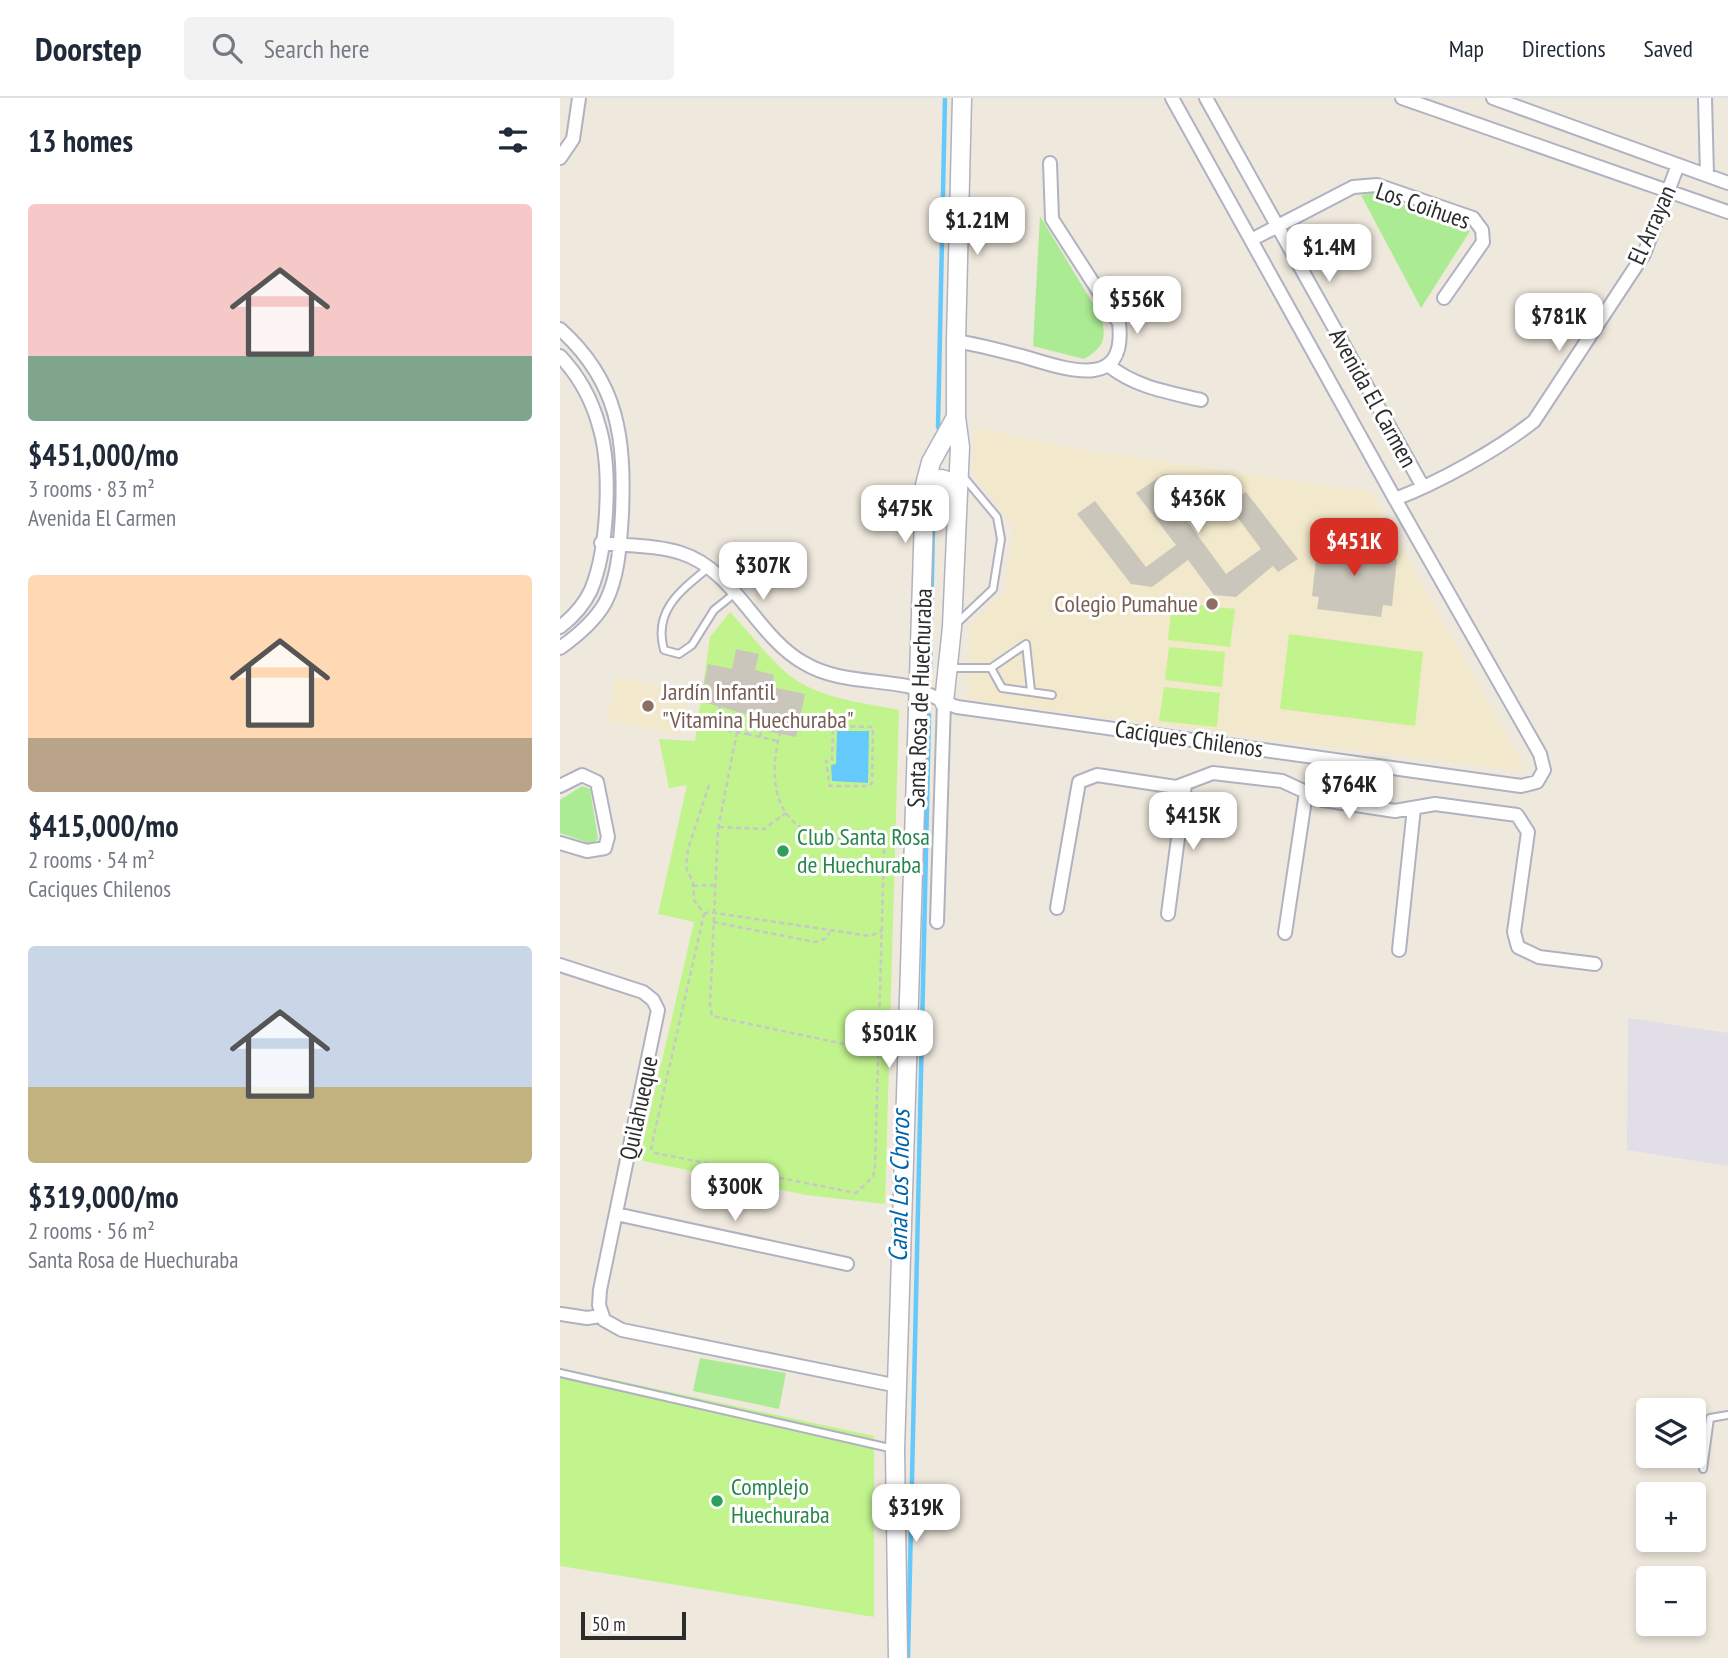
<!DOCTYPE html>
<meta charset="utf-8">
<style>
body{margin:0;font-family:"PT Sans Narrow",sans-serif;background:#f2f2f3;color:#1f2937;height:100vh;display:flex;flex-direction:column;font-size:26px;white-space:nowrap}
*{box-sizing:border-box;margin:0}
p{font-size:23px;color:#747a83}
.icon{flex:none;width:38px;height:38px;fill:none;stroke:currentColor;stroke-width:2;stroke-linecap:round;stroke-linejoin:round}
.map{position:relative;flex:1;overflow:hidden}
.drawer{display:flex;flex-direction:column;background:#fff;width:560px}
.drawer>*{flex:none}
.tools{position:absolute;left:1076px;top:1300px;display:grid;gap:14px}
.tools a{display:grid;place-items:center;width:70px;height:70px;border-radius:7px;background:#fff;box-shadow:0 4px 10px #0003;font-size:35px}
.scale{position:absolute;left:21px;bottom:18px;width:105px;box-sizing:border-box;padding-left:7px;border:4px solid #2c2c2c;border-top:0;font-size:19px;line-height:24px;white-space:nowrap;color:#2c2c2c;-webkit-text-stroke:5px #fff;paint-order:stroke}
.price{position:absolute;translate:-50% -60px;padding:0 16px;border-radius:14px;background:#fff;color:#222;font-size:23px;line-height:46px;filter:drop-shadow(0 2px 4px #0008)}
.price::after{content:'';position:absolute;left:50%;top:42px;width:21px;height:16px;margin-left:-10px;background:inherit;clip-path:polygon(0 0,100% 0,50% 100%)}
.price.on{background:#d93025;color:#fff}
ul{padding:0;list-style:none}
li{display:grid;align-content:center;gap:14px;height:371px;padding:0 28px}
li span{display:grid;place-items:center;height:217px;border-radius:7px;color:#555}
li>.icon{margin-inline-start:auto}
span .icon{width:126px;height:126px;fill:#fffc;stroke-width:1}
li b{font-size:30px}
h2{display:flex;justify-content:space-between;align-items:center;height:84px;padding:0 28px;font-size:30px}
header{display:flex;align-items:center;gap:42px;box-sizing:border-box;height:98px;padding:0 35px;background:#fff;border-bottom:2px solid #e0e1e3}
header strong{font-size:33px}
nav{display:flex;gap:38px;margin-inline-start:auto;font-size:24px}
.search{width:490px;height:63px;background:#f2f2f3;display:flex;align-items:center;gap:18px;box-sizing:border-box;padding:0 24px;border-radius:7px;color:#747a83;font-size:26px}
main{display:flex;flex:1;min-height:0}
.map>svg:first-child{display:block}
.industrial{fill:#e1dee7}
.education{fill:#f2e8cb}
.green{fill:#abeb93}
.pitch{fill:#c2f48e}
.water{fill:#65c9fc}
.lines{fill:none;stroke-linecap:round;stroke-linejoin:round}
.stream{stroke:#65c9fc;stroke-width:4.5}
.building{fill:#cac6bb;fill-rule:evenodd}
.lane-casing{stroke:#b1b2c1;stroke-width:10}
.street-casing{stroke:#b1b2c1;stroke-width:16}
.secondary-casing{stroke:#b1b2c1;stroke-width:21}
.path{stroke:#c8c8c8;stroke-width:2.5;stroke-dasharray:5 3.5;stroke-linecap:butt}
.lane{stroke:#fff;stroke-width:6}
.street{stroke:#fff;stroke-width:12}
.secondary{stroke:#fff;stroke-width:18}
.education-dot{fill:#8d6e63;stroke:#fff;stroke-width:2.5}
.leisure-dot{fill:#2e9e5b;stroke:#fff;stroke-width:2.5}
.labels{text-anchor:middle;stroke-width:6;stroke-linejoin:round;paint-order:stroke}
.street-label{font-size:24px;fill:#2c2c2c;stroke:#fff}
.education-label{font-size:24px;fill:#785e54;stroke:#fff;text-anchor:end}
.leisure-label{font-size:24px;fill:#27864d;stroke:#fff;text-anchor:start}
.water-label{font-size:26px;font-style:italic;fill:#0065ac;stroke:#fff}
</style>
<header>
<strong>Doorstep</strong>
<div class="search"><svg class="icon" aria-label="search" viewBox="0 0 24 24"><circle cx="10" cy="10" r="6"/><path d="M15 15l6 6"/></svg>Search here</div>
<nav><a>Map</a><a>Directions</a><a>Saved</a></nav>
</header>
<main>
<section class="drawer">
<h2>13 homes<svg class="icon" aria-label="filters" viewBox="0 0 24 24"><path d="M4 7h16M4 17h16"/><circle cx="9" cy="7" r="2"/><circle cx="15" cy="17" r="2"/></svg></h2>
<ul>
<li><span style="background:linear-gradient(#f6c9c9 70%,#7fa58c 0)"><svg class="icon" aria-label="home" viewBox="0 0 24 24"><path d="M3 11l9-7 9 7M6 9v11h12V9"/></svg></span><div><b>$451,000/mo</b><p>3 rooms · 83 m²</p><p>Avenida El Carmen</p></div></li>
<li><span style="background:linear-gradient(#ffd9b3 75%,#b9a48a 0)"><svg class="icon" aria-label="home" viewBox="0 0 24 24"><path d="M3 11l9-7 9 7M6 9v11h12V9"/></svg></span><div><b>$415,000/mo</b><p>2 rooms · 54 m²</p><p>Caciques Chilenos</p></div></li>
<li><span style="background:linear-gradient(#c9d6e8 65%,#c2b280 0)"><svg class="icon" aria-label="home" viewBox="0 0 24 24"><path d="M3 11l9-7 9 7M6 9v11h12V9"/></svg></span><div><b>$319,000/mo</b><p>2 rooms · 56 m²</p><p>Santa Rosa de Huechuraba</p></div></li>
</ul>
</section>
<div class="map">
<svg width="1168" height="1560" viewBox="0 0 1168 1560">
<rect width="100%" height="100%" fill="#efe8dd"/>
<!-- industrial -->
<path class="industrial" d="M1068 920 1168 935V1068L1067 1052Z"/>
<!-- education -->
<path class="education" d="M414 329 513 350 811 394 967 674 409 602V532L417 518 445 494 453 429 412 375Z
M55 579 129 593 121 637 47 623Z"/>
<!-- green -->
<path class="green" d="M814 95 910 133 861 210 801 97Z
M480 118 541 219C547 241 544 249 524 261L473 248Z
M22 688 30 691 38 741 32 746 0 735V702Z
M140 1260 226 1275 219 1311 133 1293Z"/>
<!-- pitch -->
<path class="pitch" d="M612 504 675 511 670 549 608 542Z
M170 514C187 532 203 553 222 571 252 600 300 604 339 612L325 1106 246 1097 79 1062 134 824 98 816 127 687 109 690 99 641 135 643 150 539Z
M729 536 863 554 855 628 720 611Z
M609 549 665 554 662 589 605 582Z
M604 589 660 595 657 629 599 623Z
M0 1270 314 1338V1519L0 1468Z"/>
<!-- water -->
<path class="water" d="M277 633H309L308 685 272 683 271 667 276 666Z"/>
<g class="lines">
<!-- stream -->
<path class="stream" d="M378 329 385 0
M370 572 373 427
M348 1560 369 617"/>
</g>
<!-- building -->
<path class="building" d="M604 376 673 385V402L686 394 738 461 718 474 713 468 676 499 654 497 628 462 592 489 571 486 517 416 535 403 586 469 616 447 576 395ZM611 401 669 408 701 451 666 476Z
M767 440 831 449 830 459 837 461 832 508 823 507 821 519 757 511 759 499 752 498 757 452 765 451Z
M176 551 199 556 195 572 214 577 212 589 245 596 236 639 206 633 208 622 146 605 150 587 144 586 148 566 172 571Z"/>
<g class="lines">
<defs>
<path id="lane" d="M148 470C120 493 93 513 104 552L119 556 132 547 154 512 174 496
M396 526 433 491 441 441 437 419 402 377
M389 570H431L442 590 492 597
M431 570 466 546 471 593
M0 1275 334 1351
M1143 1371 1150 1320 1168 1317"/>
<path id="street" d="M612 0 835 401C878 385 939 351 974 323L1084 156 1118 67
M646 0 863 389
M842 0 1168 114
M933 0 1168 85
M1145 0 1147 77
M0 60 13 41 19 0
M691 142 793 89 817 87 913 120 922 132 923 144 884 200
M0 231C59 284 65 341 62 416 60 445 59 478 45 505 34 524 17 538 0 550
M396 243C420 247 442 253 465 259 506 271 567 294 559 225L492 121 490 65
M0 258C18 277 32 302 39 328 52 370 48 451 31 492 24 507 13 519 0 529
M548 267C575 289 607 294 641 302
M41 445C67 448 96 447 121 455 175 472 196 538 244 565 276 584 312 581 347 588 364 592 380 603 397 609L961 688 977 684 984 672 980 656 835 401
M0 688 22 677 37 684 48 739 45 750 27 753 0 745
M794 707 797 665
M497 810 519 684 537 677 616 689 653 675 722 683 763 702 835 713 875 706 957 717 968 734 954 834 958 849 979 859 1035 866
M608 816 625 687
M377 824 384 604
M725 835 746 695
M839 852 854 710
M0 867 83 894 93 902 98 912 40 1192 39 1207 44 1222 62 1232 338 1288
M56 1116 287 1166
M1 1216 27 1220 41 1218"/>
<path id="secondary" d="M365 387C379 376 392 381 398 397
M384 604 392 529 400 349 396 319V243L402 0
M338 1560 335 1352 365 387 371 364 396 319"/>
</defs>
<!-- lane casing -->
<use href="#lane" class="lane-casing"/>
<!-- street casing -->
<use href="#street" class="street-casing"/>
<!-- secondary casing -->
<use href="#secondary" class="secondary-casing"/>
<!-- path -->
<path class="path" d="M160 608 156 630 187 636 190 618
M240 622 273 628H275L313 629 312 685 309 688H270L266 663 272 662 273 628
M177 634 158 731 150 907 152 918 317 953
M187 636 218 643
M200 639 204 621
M149 687 128 751 126 769 133 785 134 802 144 816 91 1050 95 1055 296 1095 313 1079 315 1068 324 752 319 742C299 741 277 742 258 737 210 723 210 674 220 635
M159 729 204 731 226 715
M133 788 154 787
M144 816 149 814 310 838 322 833
M153 824 255 844 265 841 270 834"/>
<!-- lane -->
<use href="#lane" class="lane"/>
<!-- street -->
<use href="#street" class="street"/>
<!-- secondary -->
<use href="#secondary" class="secondary"/>
</g>
<!-- markers -->
<g class="education-dot">
<circle cx="652" cy="506" r="7"/>
<circle cx="88" cy="608" r="7"/>
</g>
<g class="leisure-dot">
<circle cx="223" cy="753" r="7"/>
<circle cx="157" cy="1403" r="7"/>
</g>
<g class="labels">
<!-- street labels -->
<g class="street-label">
<text transform="translate(863 108) rotate(19)" y="8">Los Coihues</text>
<text transform="translate(1092 127) rotate(-66)" y="8">El Arrayan</text>
<text transform="translate(813 300) rotate(61)" y="8">Avenida El Carmen</text>
<text transform="translate(360 600) rotate(-88)" y="8">Santa Rosa de Huechuraba</text>
<text transform="translate(629 641) rotate(8)" y="8">Caciques Chilenos</text>
<text transform="translate(79 1010) rotate(-78)" y="8">Quilahueque</text>
</g>
<!-- education labels -->
<g class="education-label">
<text x="638" y="514">Colegio Pumahue</text>
<text x="102" y="602" text-anchor="start">Jardín Infantil<tspan x="102" dy="28">"Vitamina Huechuraba"</tspan></text>
</g>
<!-- leisure labels -->
<g class="leisure-label">
<text x="237" y="747">Club Santa Rosa<tspan x="237" dy="28">de Huechuraba</tspan></text>
<text x="171" y="1397">Complejo<tspan x="171" dy="28">Huechuraba</tspan></text>
</g>
<!-- water labels -->
<g class="water-label">
<text transform="translate(339 1088) rotate(-89)" y="9">Canal Los Choros</text>
</g>
</g>
</svg>
<div class="tools">
<a><svg class="icon" aria-label="layers" viewBox="0 0 24 24"><path d="M12 4l9 5-9 5-9-5zM3 14l9 5 9-5"/></svg></a>
<a>+</a>
<a>−</a>
</div>
<div class="scale">50 m</div>
<b class="price" style="left:417px;top:159px">$1.21M</b>
<b class="price" style="left:769px;top:186px">$1.4M</b>
<b class="price" style="left:577px;top:238px">$556K</b>
<b class="price" style="left:999px;top:255px">$781K</b>
<b class="price" style="left:638px;top:437px">$436K</b>
<b class="price" style="left:345px;top:447px">$475K</b>
<b class="price on" style="left:794px;top:480px">$451K</b>
<b class="price" style="left:203px;top:504px">$307K</b>
<b class="price" style="left:789px;top:723px">$764K</b>
<b class="price" style="left:633px;top:754px">$415K</b>
<b class="price" style="left:329px;top:972px">$501K</b>
<b class="price" style="left:175px;top:1125px">$300K</b>
<b class="price" style="left:356px;top:1446px">$319K</b>
</div>
</main>
